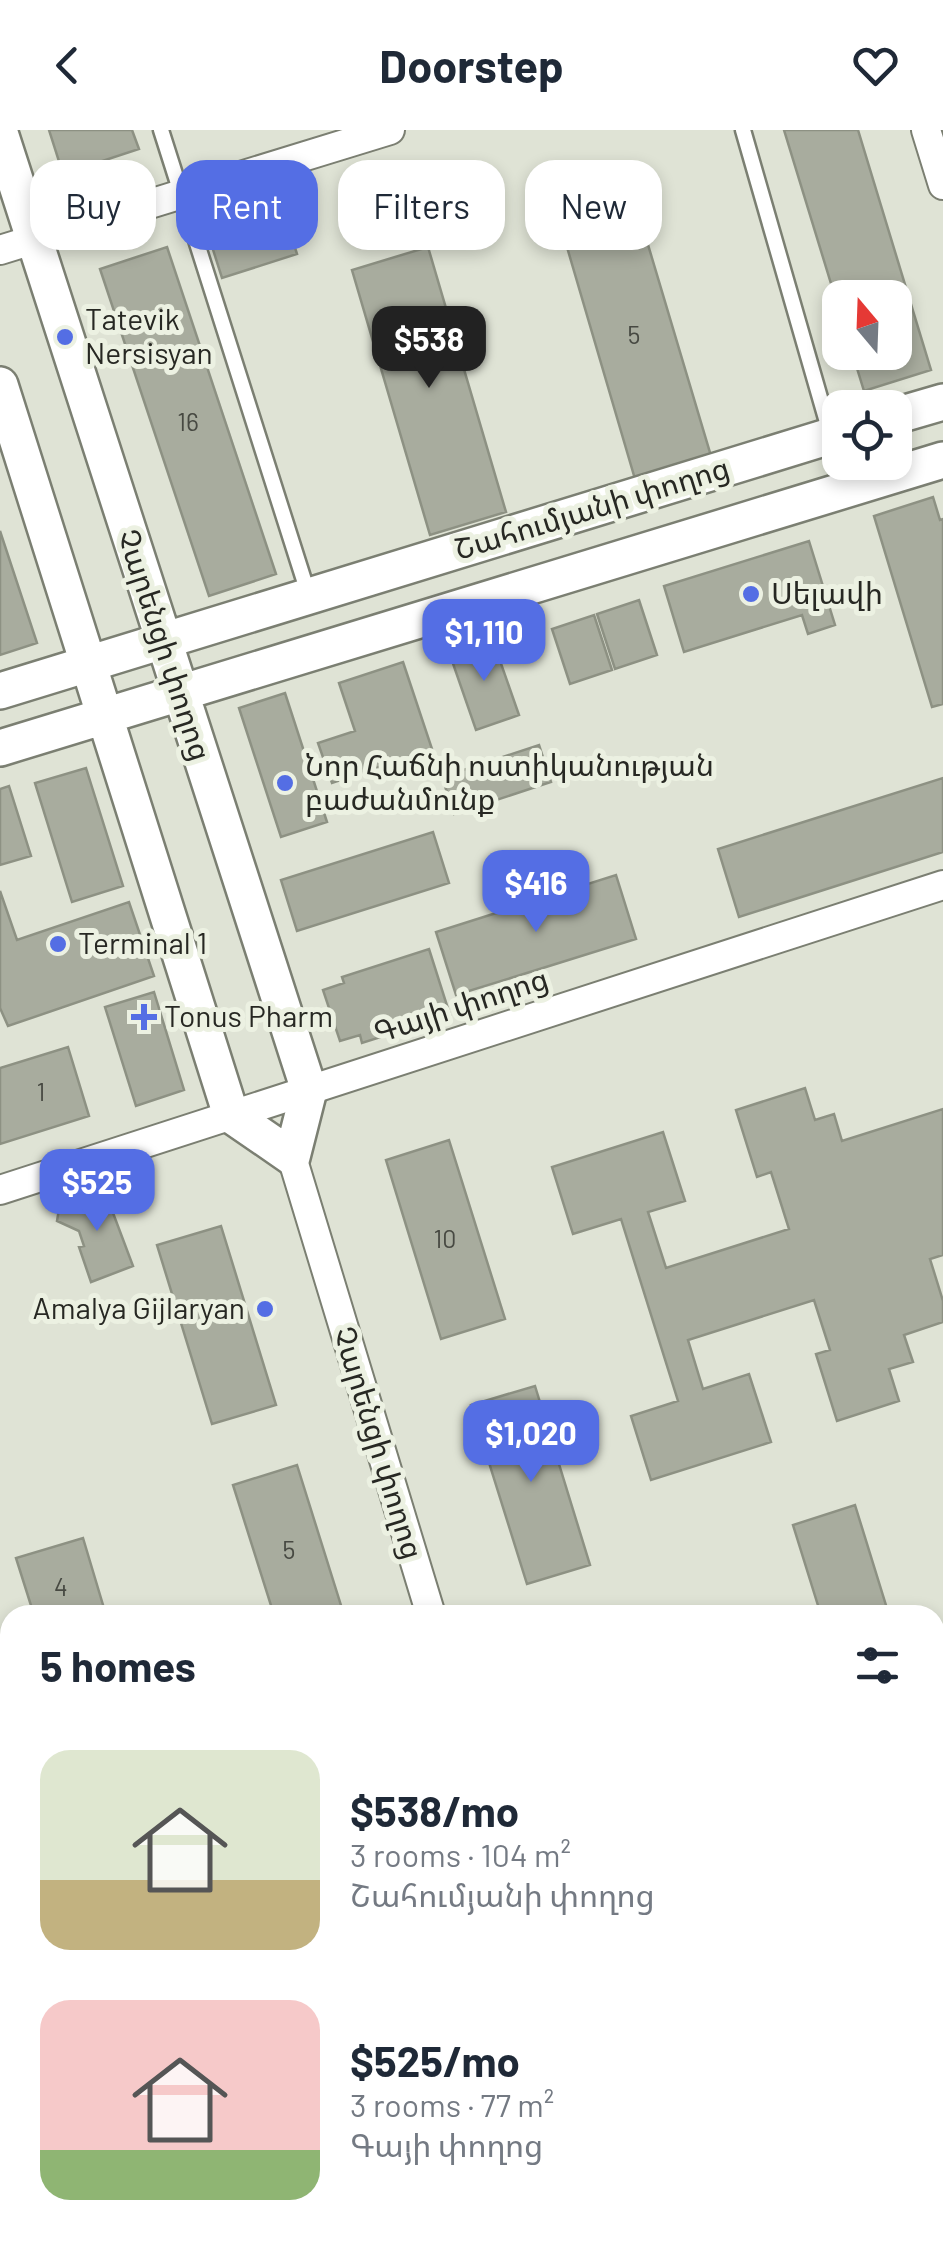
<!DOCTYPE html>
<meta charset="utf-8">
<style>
body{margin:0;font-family:Barlow,"Noto Sans Armenian",sans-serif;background:#f2f2f3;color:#1f2937;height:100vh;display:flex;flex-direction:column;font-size:38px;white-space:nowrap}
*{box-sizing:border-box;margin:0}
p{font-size:32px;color:#747a83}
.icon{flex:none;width:55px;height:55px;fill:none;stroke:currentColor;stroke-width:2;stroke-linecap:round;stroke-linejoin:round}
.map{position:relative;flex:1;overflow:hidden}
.panel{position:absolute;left:0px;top:1475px;width:945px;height:642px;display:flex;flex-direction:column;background:#fff;border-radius:30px 30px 0 0;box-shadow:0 5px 15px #0003}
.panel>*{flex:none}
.hud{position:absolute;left:30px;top:30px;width:885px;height:90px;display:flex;gap:20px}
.needle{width:65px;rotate:341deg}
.fabs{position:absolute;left:822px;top:150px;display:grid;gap:20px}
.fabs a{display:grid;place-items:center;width:90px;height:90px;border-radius:20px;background:#fff;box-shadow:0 5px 15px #0003;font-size:50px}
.price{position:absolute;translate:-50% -85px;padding:0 22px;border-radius:20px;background:#546ee4;color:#fff;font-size:32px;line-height:65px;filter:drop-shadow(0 2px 5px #0008)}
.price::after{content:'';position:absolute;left:50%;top:60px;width:30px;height:22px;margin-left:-15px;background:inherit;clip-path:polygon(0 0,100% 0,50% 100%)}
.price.active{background:#222;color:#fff}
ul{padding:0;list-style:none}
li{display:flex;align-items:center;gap:30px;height:250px;padding:0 40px}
li span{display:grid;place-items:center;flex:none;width:280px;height:200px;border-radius:30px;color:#555}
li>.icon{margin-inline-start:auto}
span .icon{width:120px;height:120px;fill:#fffc;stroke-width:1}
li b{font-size:42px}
h2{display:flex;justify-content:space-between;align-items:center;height:120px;padding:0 40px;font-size:42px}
.tag{padding:0 35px;border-radius:30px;background:#fff;box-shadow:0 5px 15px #0003;font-size:35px;line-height:90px}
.tag.active{background:#546ee4;color:#fff}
header{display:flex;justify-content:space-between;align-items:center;height:130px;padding:0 40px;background:#fff;font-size:45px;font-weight:700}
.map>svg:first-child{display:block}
.building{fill:#a8ac9e;stroke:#8d9183;stroke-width:2.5}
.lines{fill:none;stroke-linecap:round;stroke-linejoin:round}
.service-casing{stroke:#7b7f72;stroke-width:19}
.minor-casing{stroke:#7b7f72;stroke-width:32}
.tertiary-casing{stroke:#7b7f72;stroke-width:40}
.service{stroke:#fff;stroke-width:14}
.minor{stroke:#fff;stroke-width:28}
.tertiary{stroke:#fff;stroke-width:35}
.poi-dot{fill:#546ee4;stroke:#ecf1e2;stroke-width:4}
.labels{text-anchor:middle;stroke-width:10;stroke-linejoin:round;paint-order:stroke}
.number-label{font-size:25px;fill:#474942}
.poi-label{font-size:30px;fill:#272823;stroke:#ecf1e2;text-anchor:start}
.street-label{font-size:30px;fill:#272823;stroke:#ecf1e2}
</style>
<header><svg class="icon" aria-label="back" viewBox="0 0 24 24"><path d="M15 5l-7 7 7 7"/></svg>Doorstep<svg class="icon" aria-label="heart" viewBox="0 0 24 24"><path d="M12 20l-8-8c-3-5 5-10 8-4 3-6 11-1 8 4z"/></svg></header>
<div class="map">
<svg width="943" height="2116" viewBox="0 0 943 2116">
<rect width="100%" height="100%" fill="#dfe3d5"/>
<!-- building -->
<path class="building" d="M49 0H132L139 19 63 44Z
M784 0H858L931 240 864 261 852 222H895V168H840V183Z
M632 61 711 326 635 349 557 83Z
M278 64 297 124 222 148 203 88Z
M167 117 276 444 209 466 100 139Z
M428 117 506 382 430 405 352 140Z
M933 367 940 390 943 389V574L932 577 874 386Z
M0 401 37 513 0 525Z
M809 411 835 495 808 504 802 485 684 522 664 456Z
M639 470 657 525 615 539 597 484Z
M594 485 612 540 570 554 552 499Z
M492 508 519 585 476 600 449 522Z
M403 532 432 619 332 653 318 613 355 601 339 553Z
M285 563 327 692 281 707 239 578Z
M539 615 551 652 454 684 442 647Z
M86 638 123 756 72 772 35 653Z
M943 648V722L739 787 718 719Z
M9 656 31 726 0 735V659Z
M433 702 449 753 297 801 281 750Z
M616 745 636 809 456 865 436 802Z
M0 761 17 810 129 772 154 846 8 896 0 878Z
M429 819 450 885 362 913 360 905 340 911 323 860 344 853 342 847Z
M154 862 184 960 136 976 105 877Z
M68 917 89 986 0 1014V938Z
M805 958 815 990 834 984 842 1011 943 979V1125L930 1129 943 1171V1192L904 1205 913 1232 889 1239 899 1271 837 1291 816 1224 830 1220 814 1170 688 1210 703 1259 749 1244 771 1312 651 1350 631 1286 678 1271 621 1089 573 1104 552 1037 663 1002 685 1071 648 1082 666 1138 789 1099 771 1042 757 1047 736 980Z
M449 1010 505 1189 441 1209 386 1030Z
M104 1059 133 1136 91 1152 79 1117 84 1116 79 1101 57 1091 59 1079 72 1070Z
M221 1096 276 1275 212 1294 157 1115Z
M535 1256 590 1435 527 1454 471 1275Z
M297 1335 344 1485H274L233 1355Z
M855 1375 889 1485H821L793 1395Z
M83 1408 106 1485H34L16 1428Z
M943 1587V1648L935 1651V1589Z
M10 1706V1771L0 1774V1709Z
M10 1788V1853L6 1854 0 1836V1791Z
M943 2083V2116H921L919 2108H935V2086Z
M361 2108H423L426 2116H337Z
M483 2108H603L576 2116H486Z"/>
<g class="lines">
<defs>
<path id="service" d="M161 0 309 466
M743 0 831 306"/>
<path id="minor" d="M926 0 943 55
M0 120 390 0
M292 1027 431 1485
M0 1060 943 755
M935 1864 943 1861
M170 2116 196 2108"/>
<path id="tertiary" d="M0 3 309 960 292 1027 231 985 0 255
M895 286 943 272
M0 561 840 303
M0 618 943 330"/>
</defs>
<!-- service casing -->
<use href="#service" class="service-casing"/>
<!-- minor casing -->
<use href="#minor" class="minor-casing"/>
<!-- tertiary casing -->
<use href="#tertiary" class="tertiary-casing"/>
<!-- service -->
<use href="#service" class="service"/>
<!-- minor -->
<use href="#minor" class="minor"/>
<!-- tertiary -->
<use href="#tertiary" class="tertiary"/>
</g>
<!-- markers -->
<g class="poi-dot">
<circle cx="65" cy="207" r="10"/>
<circle cx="751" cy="464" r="10"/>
<circle cx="285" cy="653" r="10"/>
<circle cx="58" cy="814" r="10"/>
<path d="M139 872h10v10h10v10h-10v10h-10v-10h-10v-10h10z"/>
<circle cx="265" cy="1179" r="10"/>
</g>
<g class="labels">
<!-- number labels -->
<g class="number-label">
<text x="634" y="214">5</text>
<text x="188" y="301">16</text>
<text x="41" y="971">1</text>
<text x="445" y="1118">10</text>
<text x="289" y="1429">5</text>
<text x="61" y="1466">4</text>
</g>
<!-- poi labels -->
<g class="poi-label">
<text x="85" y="200">Tatevik<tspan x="85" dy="34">Nersisyan</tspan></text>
<text x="771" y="474">Սելավի</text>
<text x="305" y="646">Նոր Հաճնի ոստիկանության<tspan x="305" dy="34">բաժանմունք</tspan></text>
<text x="78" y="824">Terminal 1</text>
<text x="164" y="897">Tonus Pharm</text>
<text x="245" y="1189" text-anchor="end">Amalya Gijlaryan</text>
</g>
<!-- street labels -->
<g class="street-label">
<text transform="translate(592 379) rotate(-17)" y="10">Շահումյանի փողոց</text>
<text transform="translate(164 515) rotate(72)" y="10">Չարենցի փողոց</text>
<text transform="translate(461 876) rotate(-18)" y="10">Գայի փողոց</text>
<text transform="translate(378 1313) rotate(73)" y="10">Չարենցի փողոց</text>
</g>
</g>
</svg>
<div class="fabs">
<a><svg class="needle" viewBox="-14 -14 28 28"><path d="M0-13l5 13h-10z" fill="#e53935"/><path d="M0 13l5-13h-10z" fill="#747a83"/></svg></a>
<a><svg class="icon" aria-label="locate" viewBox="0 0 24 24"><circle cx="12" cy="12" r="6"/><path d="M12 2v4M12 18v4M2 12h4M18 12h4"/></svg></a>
</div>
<b class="price active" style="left:429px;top:261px">$538</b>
<b class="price" style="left:484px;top:554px">$1,110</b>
<b class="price" style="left:536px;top:805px">$416</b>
<b class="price" style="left:97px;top:1104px">$525</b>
<b class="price" style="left:531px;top:1355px">$1,020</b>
<div class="hud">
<a class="tag">Buy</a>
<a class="tag active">Rent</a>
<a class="tag">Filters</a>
<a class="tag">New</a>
</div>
<section class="panel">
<h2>5 homes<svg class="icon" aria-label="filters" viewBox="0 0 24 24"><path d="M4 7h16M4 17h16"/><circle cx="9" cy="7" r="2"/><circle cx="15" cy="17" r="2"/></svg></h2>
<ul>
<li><span style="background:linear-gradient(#dfe7d0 65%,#c2b280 0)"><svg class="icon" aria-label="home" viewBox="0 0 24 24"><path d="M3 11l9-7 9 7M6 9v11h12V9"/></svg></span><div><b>$538/mo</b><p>3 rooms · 104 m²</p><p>Շահումյանի փողոց</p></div></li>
<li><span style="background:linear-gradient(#f6c9c9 75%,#8fb573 0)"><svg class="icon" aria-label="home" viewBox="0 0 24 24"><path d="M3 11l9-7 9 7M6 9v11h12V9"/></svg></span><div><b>$525/mo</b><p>3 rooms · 77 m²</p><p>Գայի փողոց</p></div></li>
</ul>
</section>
</div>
